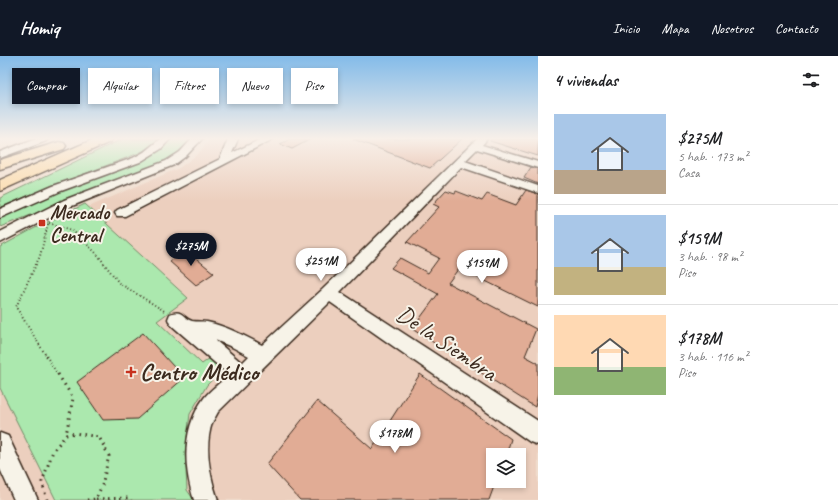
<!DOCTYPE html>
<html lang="es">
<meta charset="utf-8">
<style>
body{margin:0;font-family:Caveat,sans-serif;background:#f2f2f2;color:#202124;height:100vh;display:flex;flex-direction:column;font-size:15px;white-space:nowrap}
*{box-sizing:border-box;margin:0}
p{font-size:13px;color:#757577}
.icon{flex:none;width:22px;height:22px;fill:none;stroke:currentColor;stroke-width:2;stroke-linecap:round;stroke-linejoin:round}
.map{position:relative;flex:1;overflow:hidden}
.sheet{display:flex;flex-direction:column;background:#fff;width:300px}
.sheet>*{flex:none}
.banner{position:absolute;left:12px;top:12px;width:380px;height:36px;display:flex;gap:8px}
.controls{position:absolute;left:486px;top:392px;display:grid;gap:8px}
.controls a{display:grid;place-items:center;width:40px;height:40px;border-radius:0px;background:#fff;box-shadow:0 2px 6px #0003;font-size:20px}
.price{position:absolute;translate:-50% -34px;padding:0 9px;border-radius:14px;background:#fff;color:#222;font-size:13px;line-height:26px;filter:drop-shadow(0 1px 2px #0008)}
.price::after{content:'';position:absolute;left:50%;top:24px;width:12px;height:9px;margin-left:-6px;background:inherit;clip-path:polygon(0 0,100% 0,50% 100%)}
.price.selected{background:#111827;color:#fff}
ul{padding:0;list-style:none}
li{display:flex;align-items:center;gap:12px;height:100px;padding:0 16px}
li+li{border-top:1px solid #e0e0e0}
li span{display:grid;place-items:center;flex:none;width:112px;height:80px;border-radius:0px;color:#555}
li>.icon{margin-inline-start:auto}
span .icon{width:48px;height:48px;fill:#fffc;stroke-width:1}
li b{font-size:17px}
h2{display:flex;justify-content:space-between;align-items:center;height:48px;padding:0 16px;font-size:17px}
.tag{padding:0 14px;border-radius:0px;background:#fff;box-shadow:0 2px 6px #0003;font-size:14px;line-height:36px}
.tag.selected{background:#111827;color:#fff}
header{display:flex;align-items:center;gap:24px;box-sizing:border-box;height:56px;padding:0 20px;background:#111827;color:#fff}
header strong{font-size:19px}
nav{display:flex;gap:22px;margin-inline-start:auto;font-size:14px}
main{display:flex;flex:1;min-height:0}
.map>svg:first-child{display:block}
.built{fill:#eccfbe;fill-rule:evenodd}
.green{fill:#abe8ae;stroke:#738966}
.building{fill:#e1ac95;stroke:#3b2a1e}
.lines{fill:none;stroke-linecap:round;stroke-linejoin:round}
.minor-casing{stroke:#3b2a1e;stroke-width:3}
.highway-casing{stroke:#3b2a1e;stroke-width:3}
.path-far1{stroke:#3b2a1e;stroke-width:2;stroke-dasharray:1 2.5;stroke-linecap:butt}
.path{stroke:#3b2a1e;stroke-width:3;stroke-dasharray:1.5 4.5;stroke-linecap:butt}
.minor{fill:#f7f3e8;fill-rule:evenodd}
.highway{fill:#fcdcac;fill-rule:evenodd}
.poi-dot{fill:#c8321e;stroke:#f7f3e8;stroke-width:1.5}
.labels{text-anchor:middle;stroke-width:4;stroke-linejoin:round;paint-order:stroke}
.poi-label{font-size:20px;font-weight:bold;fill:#3b2a1e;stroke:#f7f3e8;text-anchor:start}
.near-street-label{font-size:24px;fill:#3b2a1e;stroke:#f7f3e8}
.near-poi-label{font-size:24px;font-weight:bold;fill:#3b2a1e;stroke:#f7f3e8;text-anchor:start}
</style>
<header>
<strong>Homiq</strong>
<nav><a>Inicio</a><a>Mapa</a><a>Nosotros</a><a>Contacto</a></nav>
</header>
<main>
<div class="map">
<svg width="538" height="444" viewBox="0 0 538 444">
<rect width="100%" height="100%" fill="#f0decf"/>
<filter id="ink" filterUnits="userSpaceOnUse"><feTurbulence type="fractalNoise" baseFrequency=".025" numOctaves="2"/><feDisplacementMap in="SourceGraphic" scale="8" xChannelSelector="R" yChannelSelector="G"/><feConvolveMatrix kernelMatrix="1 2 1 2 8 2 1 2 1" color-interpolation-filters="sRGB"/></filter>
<g filter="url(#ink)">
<!-- built -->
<path class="built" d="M210 83H538V444H0V193L84 153 179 112 198 98ZM493 399H519V425H493Z"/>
<!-- green -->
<path class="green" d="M122 83H158L152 90 139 97 27 140 0 154V142Z
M167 83H190C180 97 167 104 152 112L0 171V160L37 142 133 108 153 98Z
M85 148 188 242 157 265 202 308 214 299 224 312 207 329 190 358 185 396 187 434 194 444H56L0 332V191L33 173Z"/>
<!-- building -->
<path class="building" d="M290 83H311L292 93 280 88Z
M353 83H462L430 112Z
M491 83H538V100L490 85Z
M531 111 538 113V128L524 122Z
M446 134 455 137 456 135 482 145 487 138 516 149 526 134 538 138V251L459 212 448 227 536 273 525 300 538 307V338L535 351 412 273 438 238 391 212 400 202 428 217 439 202 407 186 439 151 433 148Z
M186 194 214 217 196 229 169 205Z
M143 277 184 322 137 363 103 364 77 326Z
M420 318 511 383 506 399H493V425H496L489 444H300L267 408 317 345 372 393Z"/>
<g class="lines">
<defs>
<path id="minor" d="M34 83H48L46 85 0 102V96Z
M160 83H170L161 93 140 106 61 135 0 162V153L53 130 133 102 144 96Z
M192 83H202L186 100 174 109 72 150 0 187V176L64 144 166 105 180 96Z
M228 83H238L232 97 261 83H273L125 160H117L115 157 117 154 220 103Z
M477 83H487L482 89 538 106V112L477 93 465 105 538 130V137L461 111 340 236 538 365V389L530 386 330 246 218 356C216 360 214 363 212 367 204 391 210 421 218 444H194C183 410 182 372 204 342 210 334 221 326 229 319L170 268 168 263 170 258C183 253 182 262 192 265 197 266 202 265 207 266 226 270 245 280 262 289L323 233ZM215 284 232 291 249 300 242 307Z
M0 377 8 380 38 444H14L0 413Z"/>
<path id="highway" d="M94 83H112L110 86 0 135V124Z
M59 86 64 87 66 90 64 93 0 113V104Z"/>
</defs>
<!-- minor casing -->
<use href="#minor" class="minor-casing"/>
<!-- highway casing -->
<use href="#highway" class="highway-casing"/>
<!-- path-far1 -->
<path class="path-far1" d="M49 167 72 174 97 198 119 227 166 256
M48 168 40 200 16 251 58 319"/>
<!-- path -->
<path class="path" d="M58 318 73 342 66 379
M96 443 130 442 131 444
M47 444 42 426 53 395 66 379 75 377 99 381 109 400 102 429 96 443 87 444"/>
<!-- minor -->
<use href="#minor" class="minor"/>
<!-- highway -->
<use href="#highway" class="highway"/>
</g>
</g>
<!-- sky -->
<linearGradient id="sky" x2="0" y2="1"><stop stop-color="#83bbe9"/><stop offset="0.57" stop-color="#f8f0e9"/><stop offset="1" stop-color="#f8f0e9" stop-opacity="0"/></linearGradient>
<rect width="538" height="145" fill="url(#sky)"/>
<!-- markers -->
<g class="poi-dot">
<rect x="38" y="163" width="8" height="8" rx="2"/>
<path d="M129 310h4v4h4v4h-4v4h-4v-4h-4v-4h4z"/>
</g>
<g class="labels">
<!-- poi labels -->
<g class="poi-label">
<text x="50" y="163">Mercado<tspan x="50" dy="23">Central</tspan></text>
</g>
<!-- near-street labels -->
<g class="near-street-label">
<text transform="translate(447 287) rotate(34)" y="8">De la Siembra</text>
</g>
<!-- near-poi labels -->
<g class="near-poi-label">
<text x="140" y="324">Centro Médico</text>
</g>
</g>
</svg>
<div class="controls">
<a><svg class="icon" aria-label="layers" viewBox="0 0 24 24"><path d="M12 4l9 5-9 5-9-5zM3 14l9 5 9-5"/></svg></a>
</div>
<b class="price selected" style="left:191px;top:211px">$275M</b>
<b class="price" style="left:321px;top:226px">$251M</b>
<b class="price" style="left:482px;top:228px">$159M</b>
<b class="price" style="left:395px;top:398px">$178M</b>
<div class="banner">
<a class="tag selected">Comprar</a>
<a class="tag">Alquilar</a>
<a class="tag">Filtros</a>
<a class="tag">Nuevo</a>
<a class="tag">Piso</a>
</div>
</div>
<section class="sheet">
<h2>4 viviendas<svg class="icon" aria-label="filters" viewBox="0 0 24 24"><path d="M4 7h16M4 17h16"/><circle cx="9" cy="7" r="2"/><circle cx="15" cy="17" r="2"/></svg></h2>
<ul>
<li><span style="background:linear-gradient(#a9c7e8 70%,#b9a48a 0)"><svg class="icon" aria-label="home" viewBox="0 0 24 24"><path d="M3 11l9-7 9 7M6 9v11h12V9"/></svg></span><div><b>$275M</b><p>5 hab. · 173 m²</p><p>Casa</p></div></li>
<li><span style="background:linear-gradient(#a9c7e8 65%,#c2b280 0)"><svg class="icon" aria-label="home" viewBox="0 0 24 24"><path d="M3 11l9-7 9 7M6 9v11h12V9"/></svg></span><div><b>$159M</b><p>3 hab. · 98 m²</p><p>Piso</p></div></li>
<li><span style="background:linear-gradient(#ffd9b3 65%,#8fb573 0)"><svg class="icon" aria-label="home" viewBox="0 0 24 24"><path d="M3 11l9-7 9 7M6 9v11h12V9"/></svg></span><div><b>$178M</b><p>3 hab. · 116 m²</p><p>Piso</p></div></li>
</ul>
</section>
</main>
